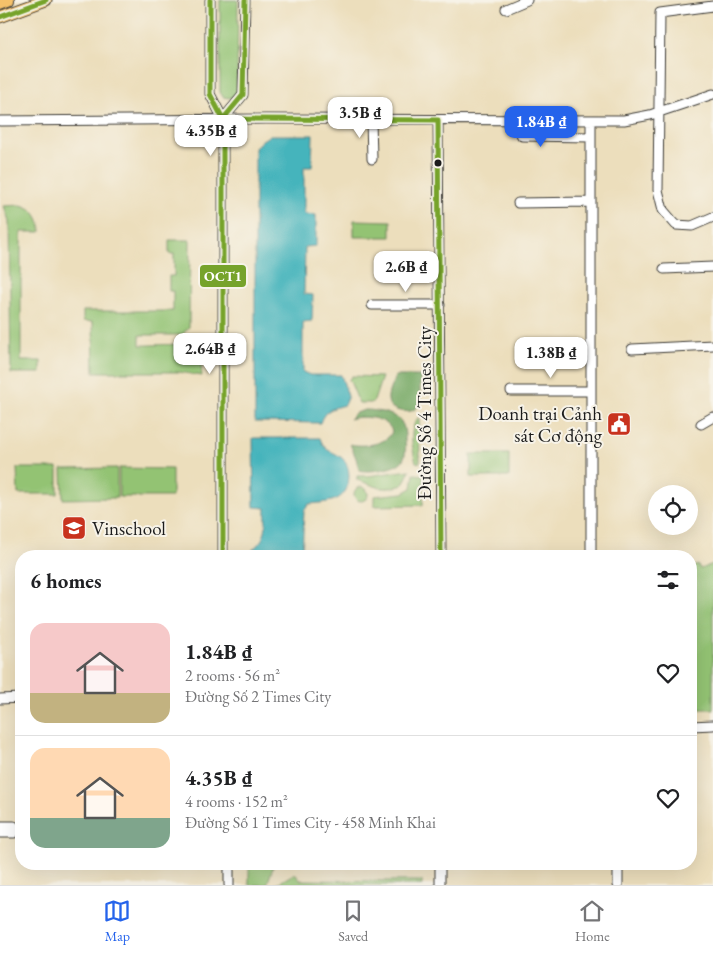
<!DOCTYPE html>
<meta charset="utf-8">
<style>
body{margin:0;font-family:"EB Garamond",serif;background:#f6f6f6;color:#202124;height:100vh;display:flex;flex-direction:column;font-size:19px;white-space:nowrap}
*{box-sizing:border-box;margin:0}
p{font-size:16px;color:#757577}
.icon{flex:none;width:28px;height:28px;fill:none;stroke:currentColor;stroke-width:2;stroke-linecap:round;stroke-linejoin:round}
.map{position:relative;flex:1;overflow:hidden}
.panel{position:absolute;left:15px;top:550px;width:682px;height:320px;display:flex;flex-direction:column;background:#fff;border-radius:20px;box-shadow:0 5px 20px #0002}
.panel>*{flex:none}
.fabs{position:absolute;left:648px;top:485px;display:grid;gap:10px}
.fabs a{display:grid;place-items:center;width:50px;height:50px;border-radius:50%;background:#fff;box-shadow:0 5px 20px #0002;font-size:25px}
.price{position:absolute;translate:-50% -42px;padding:0 11px;border-radius:10px;background:#fff;color:#222;font-size:16px;line-height:32px;filter:drop-shadow(0 1px 2px #0008)}
.price::after{content:'';position:absolute;left:50%;top:30px;width:15px;height:11px;margin-left:-8px;background:inherit;clip-path:polygon(0 0,100% 0,50% 100%)}
.price.on{background:#2563eb;color:#fff}
ul{padding:0;list-style:none}
li{display:flex;align-items:center;gap:15px;height:125px;padding:0 15px}
li+li{border-top:1px solid #e0e0e0}
li span{display:grid;place-items:center;flex:none;width:140px;height:100px;border-radius:15px;color:#555}
li>.icon{margin-inline-start:auto}
span .icon{width:60px;height:60px;fill:#fffc;stroke-width:1}
li b{font-size:21px}
h2{display:flex;justify-content:space-between;align-items:center;height:60px;padding:0 15px;font-size:21px}
.menu{display:flex;justify-content:space-around;align-items:center;height:70px;border-top:1px solid #e0e0e0;background:#fff;font-size:14px;color:#757577}
.menu a{display:grid;justify-items:center;gap:2px}
.menu .on{color:#2563eb}
.map>svg:first-child{display:block}
.green{fill:#93c373;stroke:#587048}
.forest{fill:#76a965;stroke:#496240}
.water{fill:#44b4bc;stroke:#30686c}
.lines{fill:none;stroke-linecap:round;stroke-linejoin:round}
.minor-casing{stroke:#3b3934;stroke-width:11}
.major-casing{stroke:#3b3934;stroke-width:13}
.highway-casing{stroke:#3b3934;stroke-width:14}
.minor{stroke:#fff;stroke-width:9}
.major{stroke:#f5c16b;stroke-width:11}
.highway{stroke:#f5c16b;stroke-width:12}
.bus-1-casing{stroke:#f7f3e8;stroke-width:9}
.bus-1{stroke:#76a32b;stroke-width:5}
.bus-dot{fill:#1c1c1c;stroke:#f7f3e8;stroke-width:2}
.labels{text-anchor:middle;stroke-width:4;stroke-linejoin:round;paint-order:stroke}
.street-label{font-size:19px;fill:#1c1c1c;stroke:#f7f3e8}
.poi-label{font-size:19px;fill:#1c1c1c;stroke:#f7f3e8;text-anchor:end}
.line-badge{stroke:#f7f3e8;stroke-width:2}
.badge-label{font-size:14px;text-anchor:middle;font-weight:bold;fill:#fff}
</style>
<div class="map">
<svg width="713" height="885" viewBox="0 0 713 885">
<rect width="100%" height="100%" fill="#f7f3e8"/>
<filter id="ink" filterUnits="userSpaceOnUse"><feTurbulence type="fractalNoise" baseFrequency=".02" numOctaves="2"/><feDisplacementMap in="SourceGraphic" scale="10" xChannelSelector="R" yChannelSelector="G"/><feConvolveMatrix kernelMatrix="1 2 1 2 8 2 1 2 1" color-interpolation-filters="sRGB"/></filter>
<filter id="wash" filterUnits="userSpaceOnUse"><feTurbulence type="fractalNoise" baseFrequency=".0096" numOctaves="4" result="noise"/><feDisplacementMap in="SourceGraphic" scale="20" xChannelSelector="R" yChannelSelector="G"/><feGaussianBlur stdDeviation="1.12" result="paint"/><feColorMatrix in="noise" values="0 0 0 0 0 0 0 0 0 0 0 0 0 0 0 0 0 1.4 0 .05"/><feComposite in="paint" operator="in"/></filter>
<g filter="url(#wash)">
<rect width="100%" height="100%" fill="#ecdebc"/>
<!-- green -->
<path class="green" d="M220 0H238L237 90 235 96 229 98 223 97 220 92Z
M21 205C34 208 41 218 41 232H21V361H41V373H11L9 221 4 206Z
M354 220 391 221V237H354Z
M169 240H190L189 327 182 335H140V345C155 346 187 340 197 353 202 359 201 369 202 376L179 372H94L93 322 83 321V311H173V291H169V276H174V254H169Z
M352 376 382 377 374 401 371 403H359L349 379Z
M419 417 420 462 419 463 416 462C412 448 408 428 419 417Z
M471 454H509V477H471Z
M17 468H58V494H18Z
M117 468V498L63 499 62 469Z
M119 468 172 469V497H119Z
M410 470 403 485C382 492 377 486 357 480V476H368Z
M414 474 424 475 423 505 374 506V496L403 493 412 488Z
M354 494a7 7 0 1 1 14 0a7 7 0 1 1-14 0Z
M713 564V709H691V568L698 565 700 569Z
M249 864H274L267 885H249Z
M295 873 300 880 422 881V885H275Z"/>
<!-- forest -->
<path class="forest" d="M395 376H420V403C418 406 415 410 411 411 403 413 388 410 388 400 387 393 393 383 395 376Z
M365 410C376 410 398 413 403 425 405 430 405 436 405 441 406 447 406 454 403 460 397 469 368 473 359 470L356 458 350 444C362 447 388 445 392 431 387 417 362 415 349 419L355 413Z"/>
<!-- water -->
<path class="water" d="M270 135H313L312 167H304V214L316 215V246L305 247 304 294 313 295 312 321 303 322V372L310 375H341L348 396 344 405C333 408 324 410 320 423L255 422V148L261 141Z
M253 438H320C326 454 331 449 342 458 347 462 349 470 349 476 348 502 331 502 309 504L304 511 302 556H253V549C269 536 265 527 266 508L254 507Z"/>
</g>
<g filter="url(#ink)">
<g class="lines">
<defs>
<path id="minor" d="M210 0V94L223 119V556
M713 6 660 13 658 190 663 210 676 225 692 226 713 217
M506 9 527 0
M223 119 243 95 245 0
M371 119 372 159
M438 120 441 556
M514 120 522 136 591 137
M0 121 266 119 624 120 650 115 713 94
M591 121V556
M518 203 591 202
M664 269 713 267
M372 305H440
M632 349 713 345
M511 391H591
M701 424 713 417
M0 699 21 698
M691 726 713 725
M0 826H14V833H0
M229 864V885
M440 864V885
M618 885V864"/>
<path id="major" d="M0 17 46 0"/>
<path id="highway" d="M0 3 8 0"/>
</defs>
<!-- minor casing -->
<use href="#minor" class="minor-casing"/>
<!-- major casing -->
<use href="#major" class="major-casing"/>
<!-- highway casing -->
<use href="#highway" class="highway-casing"/>
<!-- minor -->
<use href="#minor" class="minor"/>
<!-- major -->
<use href="#major" class="major"/>
<!-- highway -->
<use href="#highway" class="highway"/>
<defs>
<path id="bus-1" d="M210 0V94L223 119V556
M0 17 46 0
M223 119 438 120 441 556
M223 119 243 95 245 0"/>
</defs>
<!-- bus-1 casing -->
<use href="#bus-1" class="bus-1-casing"/>
<!-- bus-1 -->
<use href="#bus-1" class="bus-1"/>
</g>
</g>
<!-- icons -->
<defs>
<symbol id="civic-square" viewBox="-11 -11 22 22"><rect x="-9" y="-9" width="18" height="18" rx="4" fill="#c8321e" stroke="#f7f3e8"/><path d="M-.6-6.5H3V-4.5H.6V-3L4-1V1h2V6H-6V1h2V-1L-.6-3ZM-1.2 2.5V6h2.4V2.5Z" fill="#fff"/></symbol>
<symbol id="school-square" viewBox="-11 -11 22 22"><rect x="-9" y="-9" width="18" height="18" rx="4" fill="#c8321e" stroke="#f7f3e8"/><path d="M0-5L7-2L0 1L-7-2ZM-4 1L0 2.5L4 1V4Q0 6-4 4Z" fill="#fff"/></symbol>
</defs>
<g fill-rule="evenodd">
<use href="#civic-square" x="605" y="410" width="28" height="28"/>
<use href="#school-square" x="60" y="514" width="28" height="28"/>
</g>
<!-- markers -->
<circle class="bus-dot" cx="438" cy="163" r="4.5"/>
<g class="labels">
<!-- street labels -->
<g class="street-label">
<text transform="translate(424 413) rotate(-90)" y="7">Đường Số 4 Times City</text>
</g>
<!-- poi labels -->
<g class="poi-label">
<text x="602" y="420">Doanh trại Cảnh<tspan x="602" dy="22">sát Cơ động</tspan></text>
<text x="92" y="535" text-anchor="start">Vinschool</text>
</g>
</g>
<rect class="line-badge" x="199" y="264" width="48" height="24" rx="5" fill="#76a32b"/>
<g class="badge-label">
<text x="223" y="281">OCT1</text>
</g>
</svg>
<div class="fabs">
<a><svg class="icon" aria-label="locate" viewBox="0 0 24 24"><circle cx="12" cy="12" r="6"/><path d="M12 2v4M12 18v4M2 12h4M18 12h4"/></svg></a>
</div>
<b class="price" style="left:360px;top:139px">3.5B ₫</b>
<b class="price on" style="left:541px;top:148px">1.84B ₫</b>
<b class="price" style="left:211px;top:157px">4.35B ₫</b>
<b class="price" style="left:406px;top:293px">2.6B ₫</b>
<b class="price" style="left:210px;top:375px">2.64B ₫</b>
<b class="price" style="left:551px;top:379px">1.38B ₫</b>
<section class="panel">
<h2>6 homes<svg class="icon" aria-label="filters" viewBox="0 0 24 24"><path d="M4 7h16M4 17h16"/><circle cx="9" cy="7" r="2"/><circle cx="15" cy="17" r="2"/></svg></h2>
<ul>
<li><span style="background:linear-gradient(#f6c9c9 70%,#c2b280 0)"><svg class="icon" aria-label="home" viewBox="0 0 24 24"><path d="M3 11l9-7 9 7M6 9v11h12V9"/></svg></span><div><b>1.84B ₫</b><p>2 rooms · 56 m²</p><p>Đường Số 2 Times City</p></div><svg class="icon" aria-label="heart" viewBox="0 0 24 24"><path d="M12 20l-8-8c-3-5 5-10 8-4 3-6 11-1 8 4z"/></svg></li>
<li><span style="background:linear-gradient(#ffd9b3 70%,#7fa58c 0)"><svg class="icon" aria-label="home" viewBox="0 0 24 24"><path d="M3 11l9-7 9 7M6 9v11h12V9"/></svg></span><div><b>4.35B ₫</b><p>4 rooms · 152 m²</p><p>Đường Số 1 Times City - 458 Minh Khai</p></div><svg class="icon" aria-label="heart" viewBox="0 0 24 24"><path d="M12 20l-8-8c-3-5 5-10 8-4 3-6 11-1 8 4z"/></svg></li>
</ul>
</section>
</div>
<nav class="menu">
<a class="on"><svg class="icon" aria-label="map" viewBox="0 0 24 24"><path d="M3 6l6-2 6 2 6-2v14l-6 2-6-2-6 2zM9 4v14M15 6v14"/></svg>Map</a>
<a><svg class="icon" aria-label="saved" viewBox="0 0 24 24"><path d="M7 4h10v16l-5-4-5 4z"/></svg>Saved</a>
<a><svg class="icon" aria-label="home" viewBox="0 0 24 24"><path d="M3 11l9-7 9 7M6 9v11h12V9"/></svg>Home</a>
</nav>
